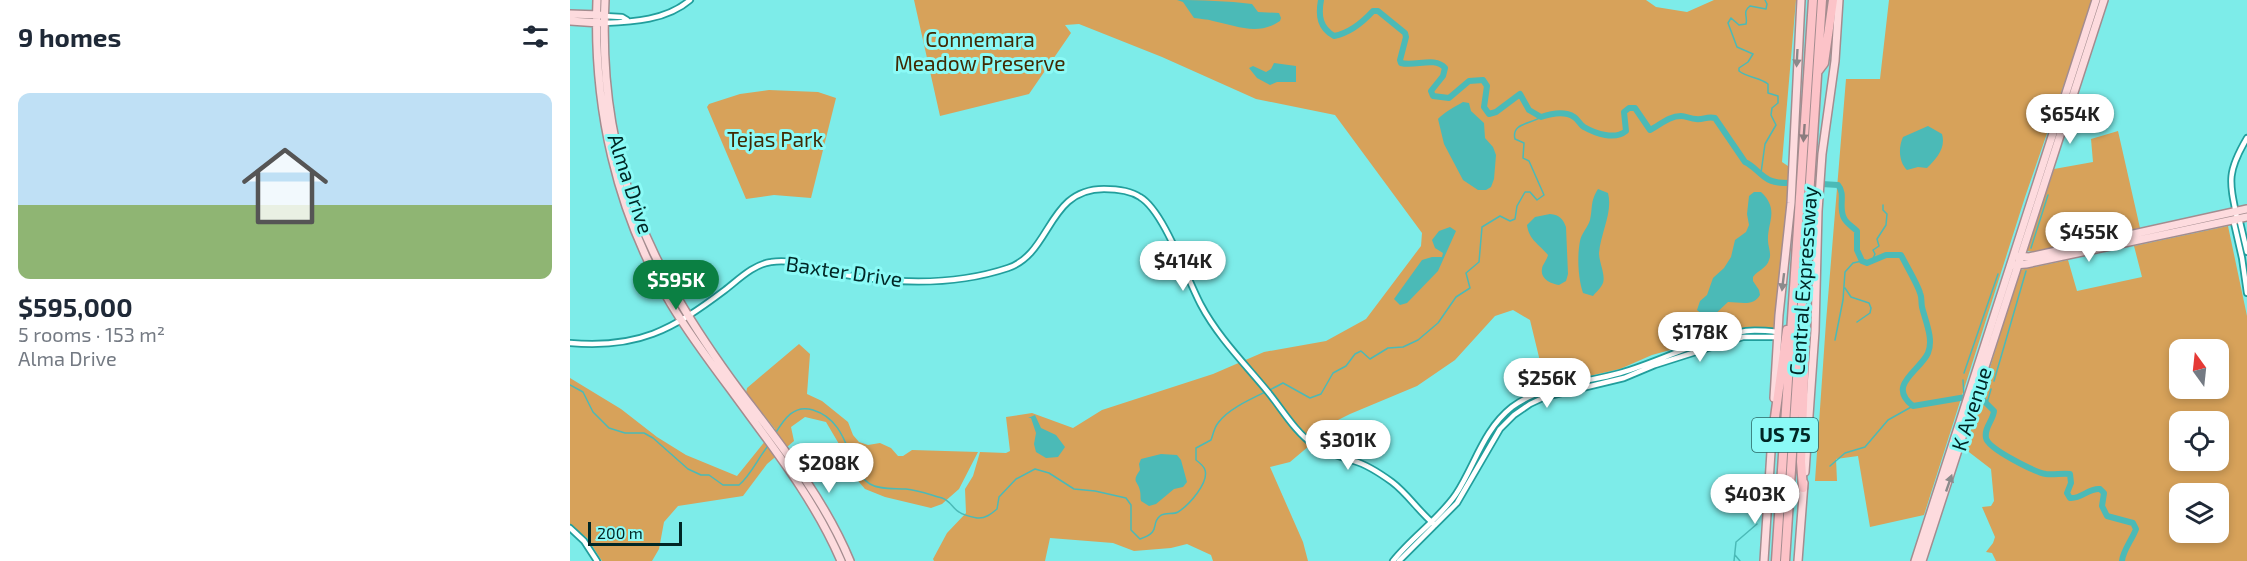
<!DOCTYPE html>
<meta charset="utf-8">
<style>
body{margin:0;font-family:"Exo 2",sans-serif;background:#f2f2f3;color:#1f2937;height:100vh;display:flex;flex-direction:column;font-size:22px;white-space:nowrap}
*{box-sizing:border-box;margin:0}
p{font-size:20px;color:#747a83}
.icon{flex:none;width:33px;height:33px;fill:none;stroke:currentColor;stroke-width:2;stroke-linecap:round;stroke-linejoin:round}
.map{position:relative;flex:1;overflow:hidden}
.drawer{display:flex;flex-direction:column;background:#fff;width:570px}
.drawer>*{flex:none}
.needle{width:39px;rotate:345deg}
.buttons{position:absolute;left:1599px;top:339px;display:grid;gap:12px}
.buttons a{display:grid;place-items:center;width:60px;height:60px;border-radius:12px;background:#fff;box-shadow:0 3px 9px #0003;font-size:30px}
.scale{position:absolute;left:18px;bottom:15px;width:94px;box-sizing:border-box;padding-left:6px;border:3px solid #002625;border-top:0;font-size:16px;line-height:21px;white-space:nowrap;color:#002625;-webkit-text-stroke:4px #8bfaf6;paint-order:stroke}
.price{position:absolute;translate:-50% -51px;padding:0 14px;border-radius:21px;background:#fff;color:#222;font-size:20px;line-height:39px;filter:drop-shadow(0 2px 3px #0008)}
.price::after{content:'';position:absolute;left:50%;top:36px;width:18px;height:14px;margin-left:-9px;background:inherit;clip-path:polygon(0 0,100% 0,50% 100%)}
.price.selected{background:#0b8043;color:#fff}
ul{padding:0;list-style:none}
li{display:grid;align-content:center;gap:12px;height:318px;padding:0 18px}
li span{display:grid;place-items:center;height:186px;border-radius:12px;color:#555}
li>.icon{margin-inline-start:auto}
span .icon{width:108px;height:108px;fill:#fffc;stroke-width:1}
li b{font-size:26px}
h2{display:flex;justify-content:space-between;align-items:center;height:72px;padding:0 18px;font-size:26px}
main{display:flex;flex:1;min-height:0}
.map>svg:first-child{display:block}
.green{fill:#d7a25a;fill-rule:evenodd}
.water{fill:#4bbab7}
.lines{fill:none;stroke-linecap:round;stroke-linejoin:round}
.stream{stroke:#4bbab7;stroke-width:1.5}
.river{stroke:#4bbab7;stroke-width:6}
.minor-casing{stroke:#219e9c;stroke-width:8}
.major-casing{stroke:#a48c8f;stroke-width:10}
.highway-casing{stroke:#a48c8f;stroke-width:11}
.minor{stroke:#fff;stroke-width:4.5}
.major{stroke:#fddbde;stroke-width:7}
.highway{stroke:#fcc3c8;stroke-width:8}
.oneway{fill:#8b8a8b}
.oneway2{fill:#8b7c7f}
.labels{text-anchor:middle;stroke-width:6;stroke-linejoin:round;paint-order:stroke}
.shield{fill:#8bfaf6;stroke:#2a6664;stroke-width:1.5}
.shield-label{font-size:20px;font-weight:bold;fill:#002625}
.park-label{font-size:21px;fill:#412903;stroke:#8bfaf6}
.street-label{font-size:21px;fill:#002625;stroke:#8bfaf6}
</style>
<main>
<section class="drawer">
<h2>9 homes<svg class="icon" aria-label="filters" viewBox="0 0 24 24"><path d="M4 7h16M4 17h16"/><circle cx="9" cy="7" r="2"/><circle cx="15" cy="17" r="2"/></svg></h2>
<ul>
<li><span style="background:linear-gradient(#bfe0f5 60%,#8fb573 0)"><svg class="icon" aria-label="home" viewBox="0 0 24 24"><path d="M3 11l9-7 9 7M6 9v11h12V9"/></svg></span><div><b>$595,000</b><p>5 rooms · 153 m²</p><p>Alma Drive</p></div></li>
</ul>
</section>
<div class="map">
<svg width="1677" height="561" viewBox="0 0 1677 561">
<rect width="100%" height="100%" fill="#7dece9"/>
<!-- green -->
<path class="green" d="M344 0H1076L1086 7 1117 12 1144 0H1226L1212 162 1221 168 1215 247 1204 330 1176 329 1082 355 1050 369 976 386 960 320 943 310 925 316 885 360 847 386 780 414 740 434 739 446 720 462 700 467 733 542 738 561H643L641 555 617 544 601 548 564 551 543 543 480 538 475 561H364L363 559 377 533 396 513 395 489 403 476 410 452 436 453 440 451 436 417 462 413 503 428 532 410 643 374 694 352 756 341 796 319 851 246 852 233 765 115 686 99 592 57 509 24 495 25 501 33 459 94 370 116Z
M1319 0H1523L1455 197 1354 515 1300 527 1288 456 1266 459 1267 481H1245L1256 322 1276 79H1310Z
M199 90 248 92 266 98 241 198 204 195 176 199 137 107 139 104 170 94Z
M1548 131 1570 228 1465 252 1457 251 1484 169 1523 162 1521 139Z
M1658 226 1677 316V561H1426L1422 553 1416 552 1423 543 1425 537 1412 507 1421 506 1424 501 1421 469 1395 449 1450 270 1498 260 1507 291 1572 277 1564 246ZM1610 350H1648V388H1610ZM1610 422H1648V460H1610ZM1610 494H1648V532H1610Z
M229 344 240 354 237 394 252 401 278 422 283 435 289 442 298 445 310 443 321 448 328 456H333L342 450 408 452 389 489 372 504 361 508 315 497 295 489 283 475 269 444 256 422 235 417 221 427 224 441 197 464 173 496 108 506 94 522 89 549 82 561H32L17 538 0 525V378L51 409 87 437 116 455 167 476 205 429 176 393 177 388Z"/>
<!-- water -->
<path class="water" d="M607 0C631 0 658 1 682 4L688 12 709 13 711 18 710 21C688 36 667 26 643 21 637 19 630 19 624 18L613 2Z
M704 63 726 66V82H707L700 85 687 78 679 68 683 66 696 72 701 69Z
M893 102 899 103 901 111 914 123 915 138 923 147 926 155 924 179 921 187 916 190H908L893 180 874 144 868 119C873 113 886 106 893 102Z
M1358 126 1372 134C1376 148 1367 158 1357 168L1348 167 1337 170C1329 162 1328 148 1333 137Z
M1028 189 1038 193C1043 212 1031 232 1029 253 1029 263 1037 277 1032 285 1030 289 1025 293 1023 296L1013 293C1008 278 1007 256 1010 241 1011 234 1018 227 1020 220 1023 207 1020 202 1028 189Z
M1184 192H1191C1210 210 1197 222 1198 241 1198 247 1202 254 1199 260 1197 268 1188 270 1183 277V281L1189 290 1190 295C1183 307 1170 302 1158 302L1143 316H1134L1127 310 1130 301 1137 295 1143 278 1154 268 1161 257 1165 240 1176 232 1179 225 1177 214 1179 196Z
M980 214C990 215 993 219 996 227L998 274 996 281 989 285C981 284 970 279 972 269 972 265 977 260 978 255 969 244 959 240 957 225L965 217Z
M880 227 886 231 868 271 837 303 830 305 824 299 852 260 862 257H872L873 253 865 248 862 240 869 231Z
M465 415 471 428 486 435 495 447 488 457 476 458 466 452 464 444 466 433 461 418H458Z
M591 454 607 455 611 460 617 482 613 487 604 489 586 504 579 506 571 501C570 498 571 495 570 491 568 480 561 483 570 470L569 464 571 459Z"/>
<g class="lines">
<!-- stream -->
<path class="stream" d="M1191 173 1195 144 1206 125 1201 115 1202 108 1208 103V96L1198 93V84C1189 77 1178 78 1169 71V68L1178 62 1183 54 1167 47 1158 23 1161 18 1169 25 1176 24C1178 16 1172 12 1180 6L1196 9 1197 4 1195 0
M1461 248 1478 195
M1302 261 1305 254 1303 250 1309 246 1307 239 1316 225 1317 214 1313 210V205
M1275 288 1281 297 1299 303 1301 308 1300 313 1287 322
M1265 340 1273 300 1275 272 1283 263 1292 261
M1394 373 1428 274
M1393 380 1394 397
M1424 381 1456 271
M0 385 13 392 23 412 39 428 55 433H74L83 438 118 469 131 475H139L153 485H169C181 475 188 458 198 446
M1417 403 1421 389
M205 434C214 419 224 404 243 410 282 422 276 470 300 484 310 490 325 488 336 489 348 490 361 495 372 498 381 501 382 508 389 512 393 515 402 517 407 518 415 519 421 514 427 509L429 497 446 479 465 469 479 473 504 489 525 491 556 498 561 505V530L570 539C592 532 580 524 590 516 595 512 603 515 608 512 619 505 639 483 635 470 634 466 630 463 626 460V448L641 440C643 435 644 428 648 423 661 405 694 394 713 383L740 398 751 394 763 373 776 366 785 354 791 351 800 359 818 348 833 347 848 340 868 323 886 297 900 288 896 273 909 262 912 227 930 216 940 221 945 219 947 206 955 192H960L967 200 974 195 959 161 953 158 954 143 945 139C941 123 961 124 971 117
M1260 466 1275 453 1295 447 1318 420 1343 406
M1165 555 1170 561
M1164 561 1166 542 1187 524"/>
<!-- river -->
<path class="river" d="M751 0C748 16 750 28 764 36 780 33 792 23 803 11H808L835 33 836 37 830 60 831 63C845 67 865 56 875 68L873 76 861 91 863 96 879 98 899 81 913 80 917 86 914 107 919 114 926 112 950 94 959 110 971 117C980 114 995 111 1004 117 1008 119 1010 125 1014 127 1026 134 1045 140 1056 131L1054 112 1059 108H1065L1080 130C1090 125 1099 116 1111 116 1116 116 1121 119 1126 119 1133 120 1137 116 1145 118L1175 162C1184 166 1188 173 1196 178 1204 184 1216 183 1226 183
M1236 183 1268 185C1276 194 1268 207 1274 218 1276 223 1283 227 1287 231V250L1292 261 1297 263 1316 255H1331C1336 265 1348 285 1350 293 1352 297 1351 302 1352 307 1355 320 1364 339 1358 353 1350 371 1316 385 1343 406L1402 396 1410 397 1424 411C1423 421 1414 427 1416 438 1418 449 1465 472 1476 474 1484 475 1492 473 1500 474L1501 483 1497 493 1500 498C1512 499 1518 488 1530 489L1534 493 1532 506 1537 516 1563 523 1566 529C1562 540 1553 550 1552 561"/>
<defs>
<path id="minor" d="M34 16 52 17 57 20
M34 23C63 22 97 20 120 0
M1677 138C1657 172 1659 180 1667 218L1670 222 1677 252
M1667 218 1664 223 1672 258 1677 293
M0 343C68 349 102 330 155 290 168 280 184 264 201 262 224 258 248 269 270 274 325 284 384 286 438 268 482 253 477 189 534 189 546 189 561 191 570 197 594 211 617 279 631 305 648 337 675 364 698 392 712 409 725 432 744 445 757 454 770 456 784 461 798 465 811 474 822 482 838 494 849 512 865 525
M0 528 14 541 27 561
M823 561C842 537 869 519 886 494 905 465 913 430 942 407 973 384 1015 383 1050 373 1092 361 1132 338 1176 331 1186 330 1198 331 1208 332
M829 561 887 503 930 429 944 415 960 404 975 397 1054 378 1085 365 1173 337H1208"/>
<path id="major" d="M27 0C23 106 46 212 101 304 119 334 140 362 161 390 201 445 244 498 271 561
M35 0C27 159 77 265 169 390 210 444 254 498 280 561
M0 14 30 15
M0 21 29 23
M1447 256 1459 257 1677 209
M1444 265 1456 264 1677 217
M1204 398 1209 315 1221 203 1231 0
M1235 472 1245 331 1248 211 1252 154 1265 61 1269 0
M1194 561 1202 436
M1228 561 1234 483
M1345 561 1526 0
M1352 561 1534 0"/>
<path id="highway" d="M1248 71 1254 63 1263 0
M1231 340 1235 348 1231 462 1233 488
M1202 439 1217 330
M1206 561 1243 0
M1215 561 1252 0"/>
</defs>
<!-- minor casing -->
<use href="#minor" class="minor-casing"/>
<!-- major casing -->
<use href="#major" class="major-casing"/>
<!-- highway casing -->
<use href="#highway" class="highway-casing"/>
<!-- minor -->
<use href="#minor" class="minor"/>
<!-- major -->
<use href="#major" class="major"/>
<!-- highway -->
<use href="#highway" class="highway"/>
</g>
<!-- one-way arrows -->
<defs><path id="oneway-solid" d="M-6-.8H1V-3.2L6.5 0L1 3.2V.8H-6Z" transform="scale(1.5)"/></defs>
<g class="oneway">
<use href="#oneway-solid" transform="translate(1227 58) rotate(93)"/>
<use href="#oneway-solid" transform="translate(1213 282) rotate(97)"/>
<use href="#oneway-solid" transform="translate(1379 483) rotate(-71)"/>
</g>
<use class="oneway2" href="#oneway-solid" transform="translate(1234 133) rotate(94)"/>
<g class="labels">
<!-- shield labels -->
<rect class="shield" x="1182" y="418" width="66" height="34" rx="4.5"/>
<g class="shield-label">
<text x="1215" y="442">US 75</text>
</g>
<!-- park labels -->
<g class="park-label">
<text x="410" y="47">Connemara<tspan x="410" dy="24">Meadow Preserve</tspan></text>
<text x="205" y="147">Tejas Park</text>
</g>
<!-- street labels -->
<g class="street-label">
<text transform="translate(60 184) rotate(72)" y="7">Alma Drive</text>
<text transform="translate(274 272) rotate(8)" y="7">Baxter Drive</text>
<text transform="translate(1234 281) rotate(-86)" y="7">Central Expressway</text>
<text transform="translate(1402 409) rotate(-72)" y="7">K Avenue</text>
</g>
</g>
</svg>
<div class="buttons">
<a><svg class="needle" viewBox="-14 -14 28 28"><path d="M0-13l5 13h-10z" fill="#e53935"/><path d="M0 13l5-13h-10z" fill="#747a83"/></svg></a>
<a><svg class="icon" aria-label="locate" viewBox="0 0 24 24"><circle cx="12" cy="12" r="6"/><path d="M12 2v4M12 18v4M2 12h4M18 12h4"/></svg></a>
<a><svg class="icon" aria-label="layers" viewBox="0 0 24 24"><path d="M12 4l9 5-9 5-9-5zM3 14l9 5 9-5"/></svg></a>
</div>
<div class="scale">200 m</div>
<b class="price" style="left:1500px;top:145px">$654K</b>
<b class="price" style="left:1519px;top:263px">$455K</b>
<b class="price" style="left:613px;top:292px">$414K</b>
<b class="price selected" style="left:106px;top:311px">$595K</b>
<b class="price" style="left:1130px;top:363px">$178K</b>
<b class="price" style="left:977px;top:409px">$256K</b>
<b class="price" style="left:778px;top:471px">$301K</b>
<b class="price" style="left:259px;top:494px">$208K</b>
<b class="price" style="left:1185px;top:525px">$403K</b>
</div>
</main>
